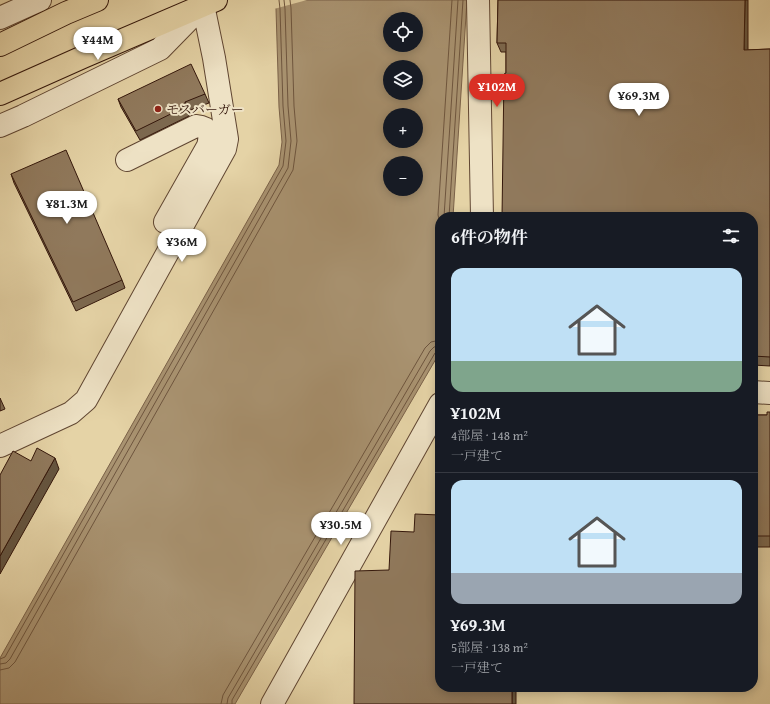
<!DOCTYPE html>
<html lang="ja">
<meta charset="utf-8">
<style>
body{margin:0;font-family:"Gentium Book Plus","Noto Serif JP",serif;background:#242831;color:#f1f3f6;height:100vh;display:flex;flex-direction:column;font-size:15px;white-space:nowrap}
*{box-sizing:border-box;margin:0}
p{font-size:13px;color:#9ea1a6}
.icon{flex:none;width:22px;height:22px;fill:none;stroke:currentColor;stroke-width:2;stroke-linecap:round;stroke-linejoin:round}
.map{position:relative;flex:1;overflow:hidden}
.details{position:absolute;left:435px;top:212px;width:323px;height:480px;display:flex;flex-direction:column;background:#171b24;border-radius:16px;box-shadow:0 2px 10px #0003}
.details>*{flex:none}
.buttons{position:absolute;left:383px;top:12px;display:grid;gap:8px}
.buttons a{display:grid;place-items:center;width:40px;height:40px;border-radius:50%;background:#171b24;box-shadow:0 2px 10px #0003;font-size:20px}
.price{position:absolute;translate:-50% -34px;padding:0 9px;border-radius:14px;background:#fff;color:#222;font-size:13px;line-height:26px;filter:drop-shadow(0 1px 2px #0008)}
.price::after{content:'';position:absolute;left:50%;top:24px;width:12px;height:9px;margin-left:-6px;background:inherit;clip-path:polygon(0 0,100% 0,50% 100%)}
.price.on{background:#d93025;color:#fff}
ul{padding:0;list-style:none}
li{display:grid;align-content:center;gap:8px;height:212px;padding:0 16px}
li+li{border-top:1px solid #363941}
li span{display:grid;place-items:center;height:124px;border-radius:12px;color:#555}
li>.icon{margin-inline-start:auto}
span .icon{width:72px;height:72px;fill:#fffc;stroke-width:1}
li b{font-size:17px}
h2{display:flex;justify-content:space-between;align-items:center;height:48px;padding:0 16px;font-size:17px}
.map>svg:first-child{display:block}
.water{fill:#a99371;stroke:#7a6148;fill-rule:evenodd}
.pier{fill:#e5d3a6}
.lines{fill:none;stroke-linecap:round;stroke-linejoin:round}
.shore{stroke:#6e553e;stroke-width:1}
.minor-casing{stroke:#604632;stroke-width:24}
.major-casing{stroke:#34170b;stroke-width:24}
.minor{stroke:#eee2c5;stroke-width:22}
.major{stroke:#e5d3a6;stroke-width:22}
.wall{fill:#7c684f;stroke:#34170b}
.shaded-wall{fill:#655540;stroke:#34170b}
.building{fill:#90795c;stroke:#34170b}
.poi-dot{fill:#8f2418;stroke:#eee2c5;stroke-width:1.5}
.labels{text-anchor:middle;stroke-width:4;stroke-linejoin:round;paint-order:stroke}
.poi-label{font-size:13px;fill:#34170b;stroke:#eee2c5;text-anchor:start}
</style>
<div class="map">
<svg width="770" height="704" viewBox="0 0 770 704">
<rect width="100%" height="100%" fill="#e5d3a6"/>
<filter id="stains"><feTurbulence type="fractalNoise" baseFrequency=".005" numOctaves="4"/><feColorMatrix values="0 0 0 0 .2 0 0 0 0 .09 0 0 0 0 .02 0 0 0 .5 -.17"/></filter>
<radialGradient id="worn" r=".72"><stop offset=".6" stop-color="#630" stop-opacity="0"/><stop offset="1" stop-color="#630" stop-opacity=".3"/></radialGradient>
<!-- water -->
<path class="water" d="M274 0H467L453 217H440V352L235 704H0V658L279 165 282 142 279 107 276 9ZM390 19H416V45H390ZM390 67H416V93H390ZM390 115H416V141H390ZM390 163H416V189H390Z"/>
<!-- pier -->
<path class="pier" d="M272 0H307L274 9Z"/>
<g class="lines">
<!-- shore -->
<path class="shore" d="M444 217 458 0
M449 217 463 0
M440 223 438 215 452 0
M0 659 5 657 283 166 286 141 283 106 280 9 279 0
M0 664 6 663 10 659 288 168 291 141 288 106 285 9 284 0
M0 670 9 668 15 662 293 170 297 141 294 106 291 8 290 0
M221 704 223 695 425 348 431 342 440 340
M227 704 228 698 430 351 434 347 440 346
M232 704V700L435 353 440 351"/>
<defs>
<path id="minor" d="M478 0 482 217
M0 18 40 0
M0 126 23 116 160 49 203 5
M127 160 196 126C209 127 211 134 208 146L165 222
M753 392 770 393
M0 446 71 413 86 400 225 149 227 139 214 58 203 5 204 0
M272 704 440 404"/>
<path id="major" d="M0 45 66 13 97 0
M0 94 83 57 216 0"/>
</defs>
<!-- minor casing -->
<use href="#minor" class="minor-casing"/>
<!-- major casing -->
<use href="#major" class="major-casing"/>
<!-- minor -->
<use href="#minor" class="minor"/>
<!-- major -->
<use href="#major" class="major"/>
</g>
<!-- wall -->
<path class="wall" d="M498 0 748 50 770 49V366L753 365V217L506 73V52H501L497 43Z
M205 94 209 103 188 111 189 116 140 140 121 107 118 99Z
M11 174 122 280 125 288 76 311 14 183Z
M0 398 5 409 0 411Z
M770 412V547H753V415H767Z"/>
<!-- shaded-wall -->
<path class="shaded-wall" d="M745 0H748V59L744 50Z
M185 102 188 111 189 116 185 107Z
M55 458 59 469 0 574V556Z
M512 687H516V704H512Z"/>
<!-- building -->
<path class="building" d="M498 0H745L744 50 770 49V357L753 356V217H502L504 74 506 73V43H497Z
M191 64 205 94 185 102V107L136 131 118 99Z
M66 150 122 280 73 302 11 174Z
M767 412H770V536H753V415H767Z
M37 448 55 458 0 556V475L13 451 31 461Z
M415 514 440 515V687H512V704H354L355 571 389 570 391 531 414 532Z"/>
<!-- markers -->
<circle class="poi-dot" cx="158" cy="109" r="4"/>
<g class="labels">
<!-- poi labels -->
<g class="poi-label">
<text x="166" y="114">モスバーガー</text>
</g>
</g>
<rect width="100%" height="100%" filter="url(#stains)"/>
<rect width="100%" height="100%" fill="url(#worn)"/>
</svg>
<div class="buttons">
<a><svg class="icon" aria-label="locate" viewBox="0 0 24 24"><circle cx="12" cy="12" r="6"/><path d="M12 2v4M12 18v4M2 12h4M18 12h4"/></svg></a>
<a><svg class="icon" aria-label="layers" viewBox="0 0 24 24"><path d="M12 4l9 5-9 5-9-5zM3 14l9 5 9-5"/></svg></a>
<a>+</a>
<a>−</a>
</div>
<b class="price" style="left:98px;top:61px">¥44M</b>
<b class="price on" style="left:497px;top:108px">¥102M</b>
<b class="price" style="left:639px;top:117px">¥69.3M</b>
<b class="price" style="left:67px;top:225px">¥81.3M</b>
<b class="price" style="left:182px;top:263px">¥36M</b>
<b class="price" style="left:341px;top:546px">¥30.5M</b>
<section class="details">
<h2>6件の物件<svg class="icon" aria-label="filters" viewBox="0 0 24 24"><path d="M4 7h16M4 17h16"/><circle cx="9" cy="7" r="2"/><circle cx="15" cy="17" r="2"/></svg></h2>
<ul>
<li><span style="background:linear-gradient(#bfe0f5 75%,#7fa58c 0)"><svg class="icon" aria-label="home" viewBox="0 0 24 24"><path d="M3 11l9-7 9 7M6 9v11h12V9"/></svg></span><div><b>¥102M</b><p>4部屋 · 148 m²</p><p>一戸建て</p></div></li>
<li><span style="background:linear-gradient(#bfe0f5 75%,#9aa5b1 0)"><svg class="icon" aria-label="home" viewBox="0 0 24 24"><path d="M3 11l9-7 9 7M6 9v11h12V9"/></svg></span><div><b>¥69.3M</b><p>5部屋 · 138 m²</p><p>一戸建て</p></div></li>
</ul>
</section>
</div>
